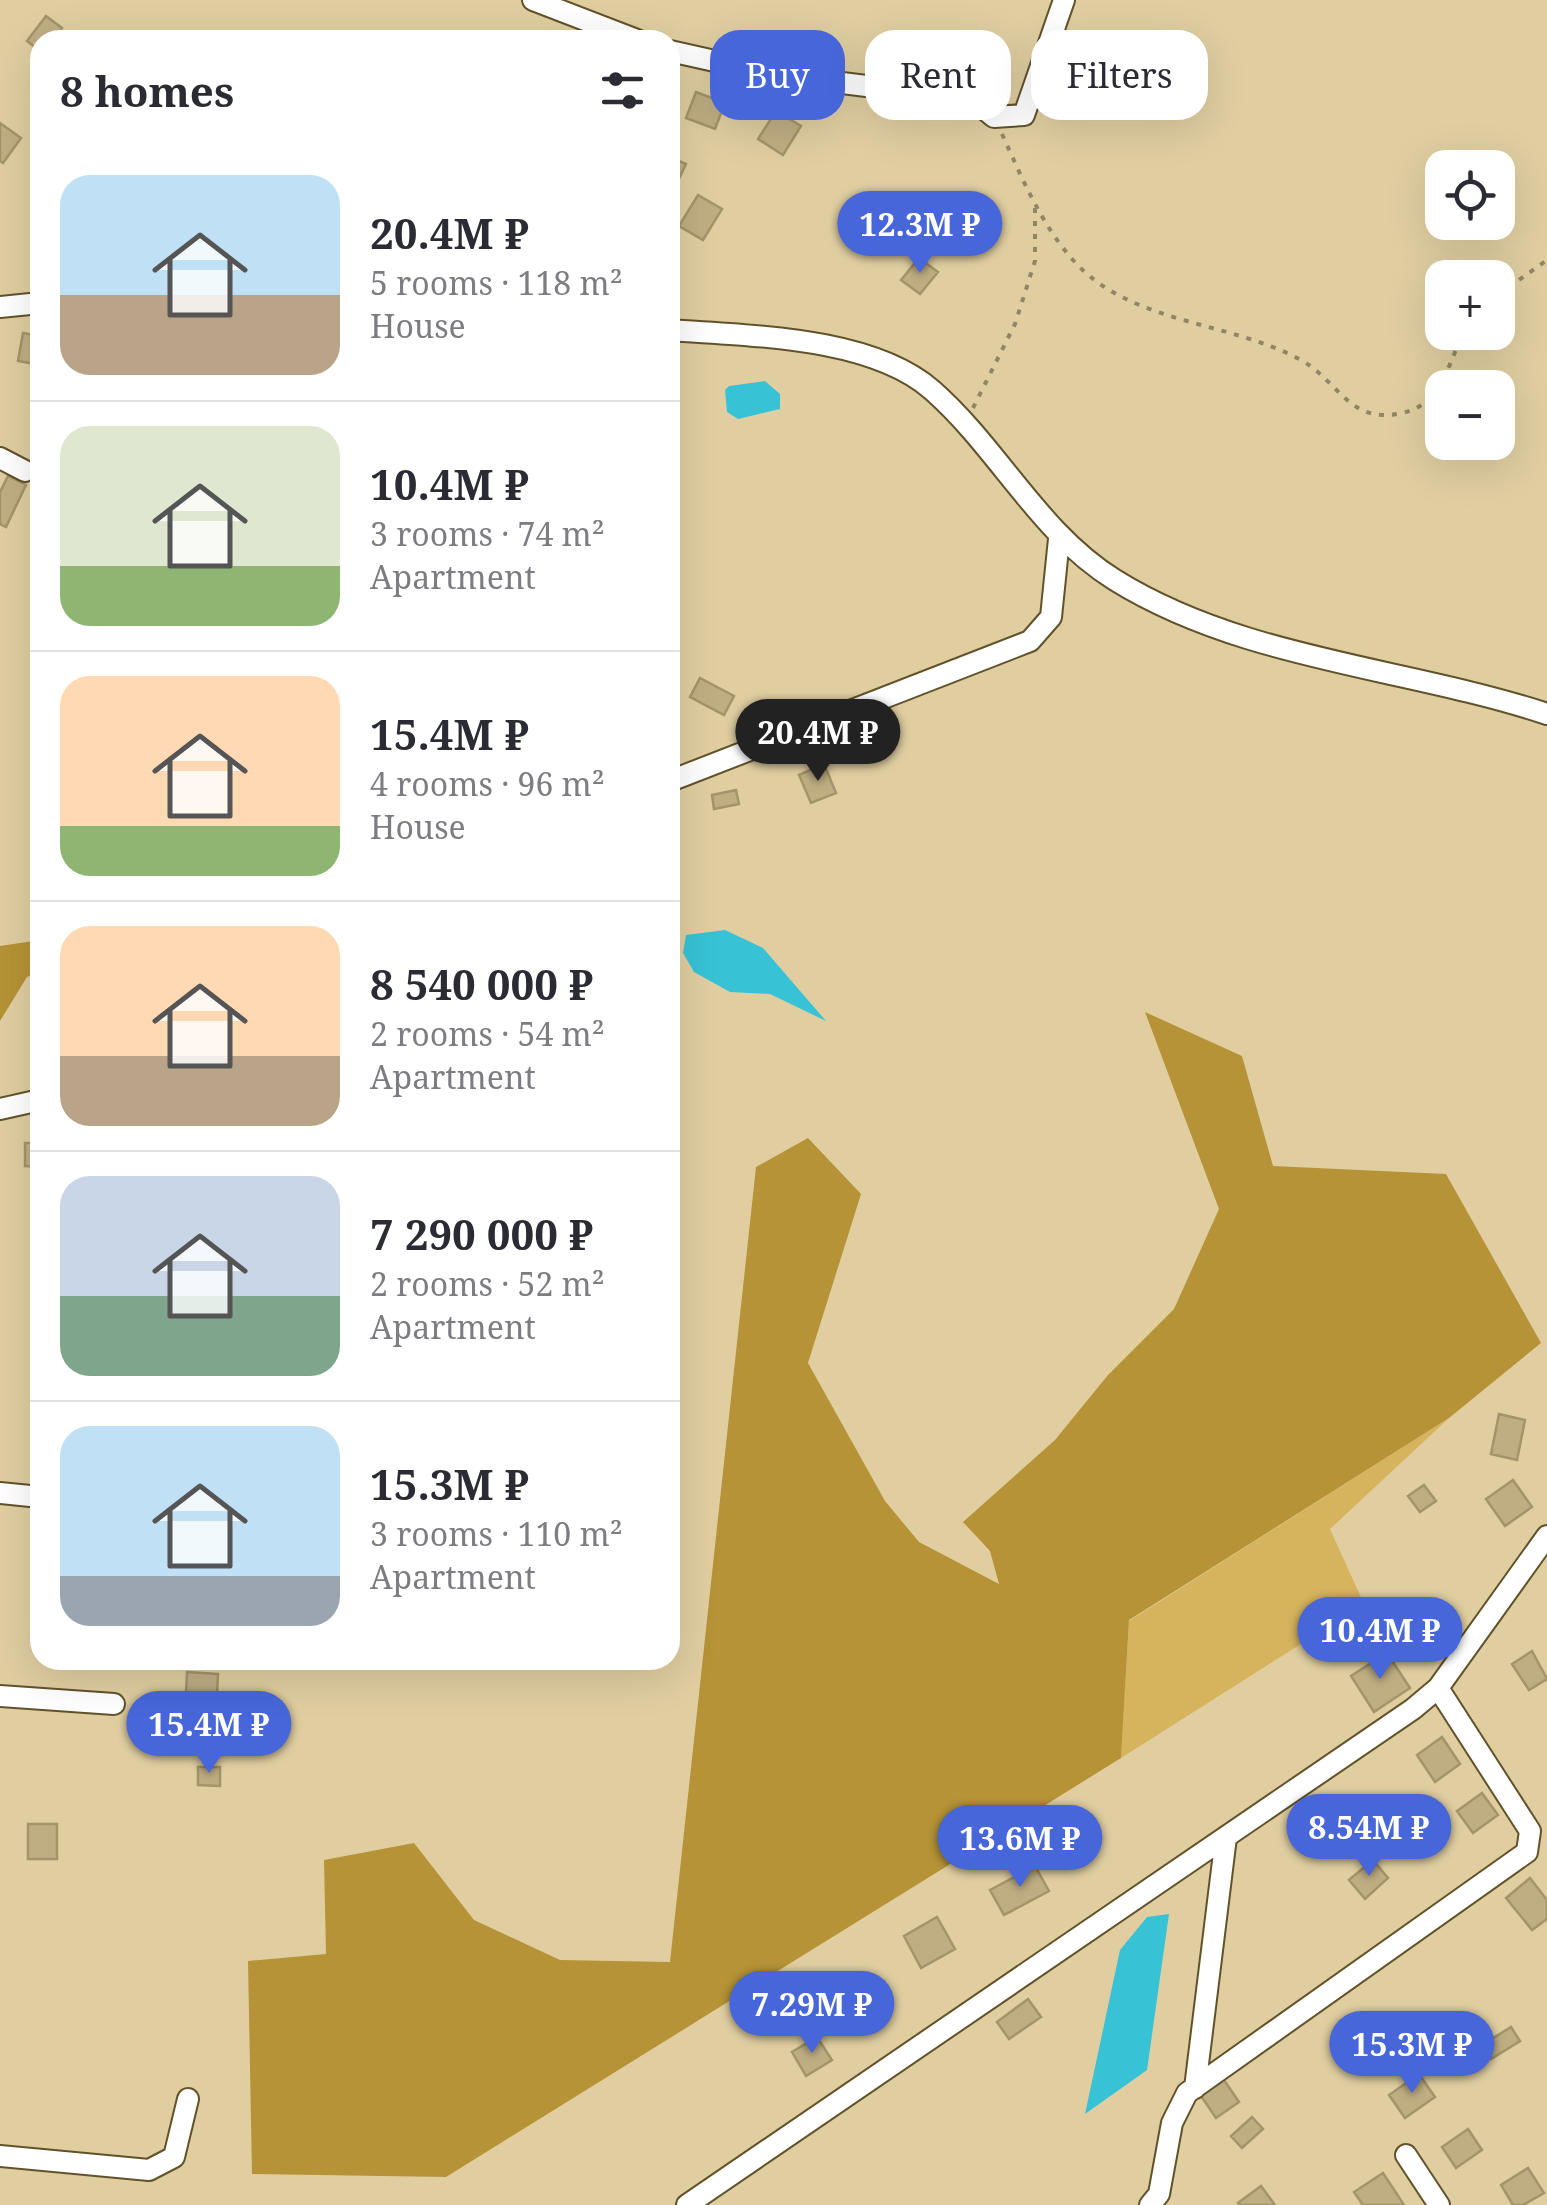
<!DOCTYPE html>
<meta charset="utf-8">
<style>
body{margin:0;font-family:"Noto Serif",serif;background:#f2f2f3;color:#2b2b33;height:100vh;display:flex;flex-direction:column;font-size:38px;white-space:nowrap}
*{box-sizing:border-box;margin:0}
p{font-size:32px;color:#7c7c81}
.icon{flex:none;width:55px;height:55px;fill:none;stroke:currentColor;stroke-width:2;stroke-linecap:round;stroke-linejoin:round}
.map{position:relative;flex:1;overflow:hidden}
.drawer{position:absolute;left:30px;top:30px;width:650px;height:1640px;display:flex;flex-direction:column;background:#fff;border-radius:30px;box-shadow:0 10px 40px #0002}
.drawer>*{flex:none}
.banner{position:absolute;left:710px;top:30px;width:685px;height:90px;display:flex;gap:20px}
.tools{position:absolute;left:1425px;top:150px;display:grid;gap:20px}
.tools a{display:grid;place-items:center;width:90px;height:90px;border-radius:20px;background:#fff;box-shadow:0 10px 40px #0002;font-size:50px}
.price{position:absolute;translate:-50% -85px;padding:0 22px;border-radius:35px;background:#4766d9;color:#fff;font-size:32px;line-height:65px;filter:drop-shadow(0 2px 5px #0008)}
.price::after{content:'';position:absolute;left:50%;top:60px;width:30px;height:22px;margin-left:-15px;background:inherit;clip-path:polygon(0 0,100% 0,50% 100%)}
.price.current{background:#222;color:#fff}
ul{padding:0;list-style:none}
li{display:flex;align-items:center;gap:30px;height:250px;padding:0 30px}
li+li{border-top:2px solid #e1e1e2}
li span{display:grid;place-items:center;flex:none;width:280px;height:200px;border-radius:30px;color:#555}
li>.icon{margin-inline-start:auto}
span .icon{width:120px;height:120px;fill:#fffc;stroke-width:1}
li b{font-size:42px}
h2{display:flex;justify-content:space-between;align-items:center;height:120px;padding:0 30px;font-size:42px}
.tag{padding:0 35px;border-radius:30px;background:#fff;box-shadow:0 10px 40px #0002;font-size:35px;line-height:90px}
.tag.current{background:#4766d9;color:#fff}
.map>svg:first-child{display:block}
.green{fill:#d5b45d}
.forest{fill:#b59336}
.water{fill:#37c2d5}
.building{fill:#c0ae83;stroke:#a59469;stroke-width:2.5}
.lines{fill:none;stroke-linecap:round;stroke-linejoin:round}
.minor-casing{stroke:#62522a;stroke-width:24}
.path{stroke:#928564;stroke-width:4;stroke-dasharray:5 8;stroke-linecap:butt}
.minor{stroke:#fff;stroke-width:20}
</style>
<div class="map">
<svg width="1547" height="2205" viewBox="0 0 1547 2205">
<rect width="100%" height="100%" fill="#e0cea1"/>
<!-- green -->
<path class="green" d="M1449 1418 1330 1529 1364 1604 1121 1758 1129 1621Z"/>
<!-- forest -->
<path class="forest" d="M40 940V972L27 977 0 1021V946Z
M1145 1012 1242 1056 1273 1166 1446 1174 1541 1343 1449 1418 1129 1620 1121 1758 446 2177 252 2174 248 1961 326 1954 324 1860 414 1843 474 1920 560 1960 670 1962 756 1167 808 1138 861 1194 808 1363 885 1501 919 1542 999 1584 990 1551 963 1522 1055 1440 1108 1375 1174 1309 1219 1209Z"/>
<!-- water -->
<path class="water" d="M765 381 780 394V409L738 419 727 412 725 390 729 386Z
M725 930 763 948 826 1021 770 994 730 992 694 972 683 953 686 935Z
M1169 1914 1147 2070 1085 2114 1120 1950 1147 1917Z"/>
<!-- building -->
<path class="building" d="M46 16 62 28 53 40H40V51L27 41Z
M696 92 725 103 715 129 686 118Z
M776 111 801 126 783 155 758 139Z
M0 123 21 138 3 163 0 161Z
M670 157 686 164 674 189 670 187Z
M893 193 913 208 898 230 877 215Z
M698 195 722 209 703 240 679 226Z
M919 258 938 272 920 294 901 280Z
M23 333 40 336V365L18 361Z
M8 476 26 485 6 527 0 524V492Z
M700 678 734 696 724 715 690 697Z
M824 764 836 793 811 803 799 775Z
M736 790 739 804 714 809 712 795Z
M40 1037V1060L38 1061 33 1038Z
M25 1143H40V1167L25 1166Z
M1499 1414 1525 1420 1517 1460 1491 1454Z
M1513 1480 1532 1507 1505 1526 1486 1499Z
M1424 1485 1436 1501 1420 1512 1408 1496Z
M1532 1651 1547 1679 1529 1690 1512 1664Z
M1387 1653 1410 1688 1374 1712 1351 1676Z
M187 1672 218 1674 217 1695 186 1693Z
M156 1734H168V1751H156Z
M1442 1737 1460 1764 1435 1782 1417 1755Z
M198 1767H220V1786L198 1785Z
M1482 1793 1498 1815 1473 1833 1457 1811Z
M28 1824H57V1859H28Z
M1373 1860 1388 1878 1365 1899 1349 1880Z
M1035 1866 1049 1891 1004 1915 990 1890Z
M1530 1878 1547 1900V1919L1532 1930 1506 1898Z
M937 1917 955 1949 921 1968 904 1936Z
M1028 1999 1041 2017 1009 2039 997 2022Z
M1511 2027 1520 2041 1491 2059 1482 2045Z
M817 2037 832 2060 806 2076 792 2052Z
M1419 2074 1435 2097 1405 2118 1389 2095Z
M1222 2077 1239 2102 1216 2118 1199 2093Z
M1252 2117 1263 2129 1242 2148 1231 2136Z
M1468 2129 1482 2150 1456 2168 1442 2147Z
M1528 2168 1544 2193 1523 2205H1513L1501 2185Z
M1383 2173 1404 2205H1363L1354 2192Z
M1261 2186 1275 2205H1240L1238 2203Z"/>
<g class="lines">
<defs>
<path id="minor" d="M533 0 637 40
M670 51 777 75 972 99 994 117 1024 115 1064 0
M0 307 40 303
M670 330C748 336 870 336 932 390 999 449 1038 532 1115 580 1244 660 1405 667 1547 714
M0 458 25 471
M670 781 1030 641 1051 617 1059 539
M0 1109 40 1100
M0 1493 40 1497
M0 1696 114 1704
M1195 2088 1226 1837
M1406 2155 1439 2205
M0 2156 149 2170 174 2157 188 2099
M687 2205 1413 1709 1438 1688 1547 1536
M1150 2205 1159 2194 1172 2123 1187 2093 1527 1852 1530 1831 1438 1688"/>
</defs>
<!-- minor casing -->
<use href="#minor" class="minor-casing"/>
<!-- path -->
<path class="path" d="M1002 134C1022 178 1041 224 1073 260 1129 324 1230 321 1301 360 1340 382 1349 425 1402 413 1442 405 1448 363 1464 332
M1498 295 1547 260
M973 408 1015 324 1035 261V206"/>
<!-- minor -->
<use href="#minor" class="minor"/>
</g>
</svg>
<div class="tools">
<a><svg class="icon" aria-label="locate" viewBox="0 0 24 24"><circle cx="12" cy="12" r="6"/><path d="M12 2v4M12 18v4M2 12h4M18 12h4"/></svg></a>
<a>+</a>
<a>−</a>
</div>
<b class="price" style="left:920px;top:276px">12.3M ₽</b>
<b class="price current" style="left:818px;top:784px">20.4M ₽</b>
<b class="price" style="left:1380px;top:1682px">10.4M ₽</b>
<b class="price" style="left:209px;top:1776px">15.4M ₽</b>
<b class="price" style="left:1369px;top:1879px">8.54M ₽</b>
<b class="price" style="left:1020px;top:1890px">13.6M ₽</b>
<b class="price" style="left:812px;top:2056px">7.29M ₽</b>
<b class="price" style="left:1412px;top:2096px">15.3M ₽</b>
<div class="banner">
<a class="tag current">Buy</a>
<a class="tag">Rent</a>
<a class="tag">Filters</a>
</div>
<section class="drawer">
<h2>8 homes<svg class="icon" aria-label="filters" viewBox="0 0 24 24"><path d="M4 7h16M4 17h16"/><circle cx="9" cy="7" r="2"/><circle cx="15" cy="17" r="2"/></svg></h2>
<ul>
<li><span style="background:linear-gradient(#bfe0f5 60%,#b9a48a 0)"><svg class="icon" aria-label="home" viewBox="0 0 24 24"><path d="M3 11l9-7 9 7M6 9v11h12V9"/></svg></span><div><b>20.4M ₽</b><p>5 rooms · 118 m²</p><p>House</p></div></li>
<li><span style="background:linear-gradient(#dfe7d0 70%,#8fb573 0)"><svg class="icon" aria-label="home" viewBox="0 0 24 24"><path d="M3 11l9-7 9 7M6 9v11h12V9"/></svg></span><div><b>10.4M ₽</b><p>3 rooms · 74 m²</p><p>Apartment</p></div></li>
<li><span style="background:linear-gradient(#ffd9b3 75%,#8fb573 0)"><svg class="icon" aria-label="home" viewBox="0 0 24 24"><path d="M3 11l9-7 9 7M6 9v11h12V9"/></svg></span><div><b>15.4M ₽</b><p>4 rooms · 96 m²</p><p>House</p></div></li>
<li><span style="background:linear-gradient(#ffd9b3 65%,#b9a48a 0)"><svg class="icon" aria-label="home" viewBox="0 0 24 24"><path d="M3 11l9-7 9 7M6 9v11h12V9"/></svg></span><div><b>8 540 000 ₽</b><p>2 rooms · 54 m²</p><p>Apartment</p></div></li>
<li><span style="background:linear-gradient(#c9d6e8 60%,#7fa58c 0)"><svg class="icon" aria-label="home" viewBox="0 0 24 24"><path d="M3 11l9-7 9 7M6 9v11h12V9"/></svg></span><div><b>7 290 000 ₽</b><p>2 rooms · 52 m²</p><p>Apartment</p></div></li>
<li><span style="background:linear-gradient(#bfe0f5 75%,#9aa5b1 0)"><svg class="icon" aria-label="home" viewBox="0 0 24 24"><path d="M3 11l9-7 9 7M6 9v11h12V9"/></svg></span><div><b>15.3M ₽</b><p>3 rooms · 110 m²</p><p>Apartment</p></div></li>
</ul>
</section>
</div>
